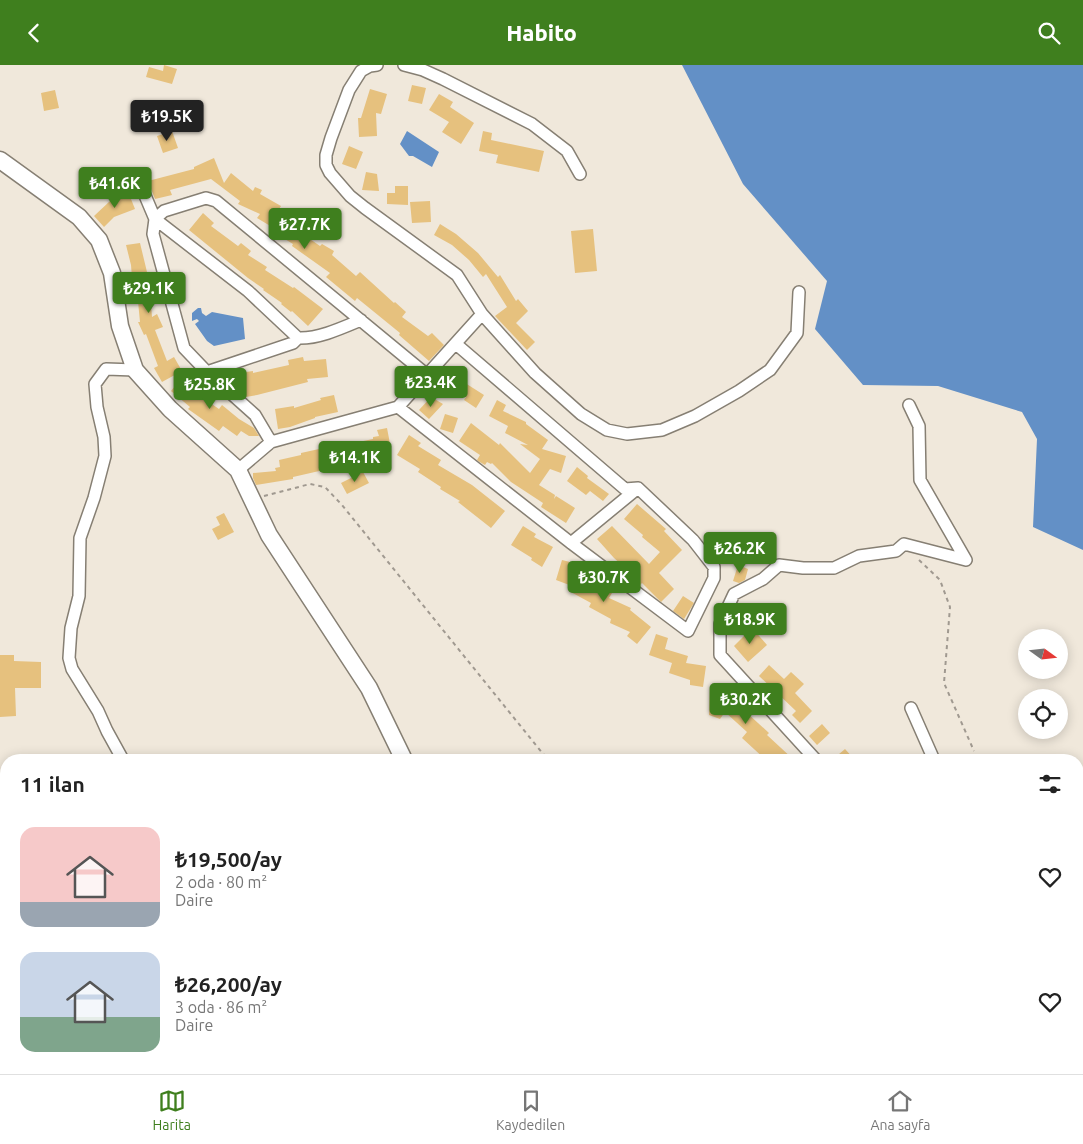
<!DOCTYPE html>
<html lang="tr">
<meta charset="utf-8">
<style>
body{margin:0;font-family:Ubuntu,sans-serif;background:#f2f2f2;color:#222;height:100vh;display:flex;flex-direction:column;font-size:19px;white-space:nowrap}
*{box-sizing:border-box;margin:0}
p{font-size:16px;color:#767676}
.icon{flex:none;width:28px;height:28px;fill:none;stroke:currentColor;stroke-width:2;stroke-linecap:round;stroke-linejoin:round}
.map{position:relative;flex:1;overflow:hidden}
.sheet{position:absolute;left:0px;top:689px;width:1084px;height:321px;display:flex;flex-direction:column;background:#fff;border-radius:20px 20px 0 0;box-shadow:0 2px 12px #0003}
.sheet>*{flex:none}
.needle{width:32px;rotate:105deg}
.tools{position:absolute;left:1018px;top:564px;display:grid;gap:10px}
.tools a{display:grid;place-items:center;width:50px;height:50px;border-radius:50%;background:#fff;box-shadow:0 2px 12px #0003;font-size:25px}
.price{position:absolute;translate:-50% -42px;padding:0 11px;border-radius:5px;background:#3f7f1e;color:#fff;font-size:16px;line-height:32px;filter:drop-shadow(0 1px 2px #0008)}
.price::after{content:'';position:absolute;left:50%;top:30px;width:15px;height:11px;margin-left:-8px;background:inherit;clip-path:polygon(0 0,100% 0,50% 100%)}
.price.active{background:#222;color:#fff}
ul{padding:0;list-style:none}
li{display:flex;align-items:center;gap:15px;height:125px;padding:0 20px}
li span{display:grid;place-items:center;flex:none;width:140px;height:100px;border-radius:15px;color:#555}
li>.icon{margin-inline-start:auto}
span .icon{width:60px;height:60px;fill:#fffc;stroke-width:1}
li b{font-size:21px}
h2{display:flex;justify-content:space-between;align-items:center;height:60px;padding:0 20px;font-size:21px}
header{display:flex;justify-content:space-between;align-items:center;height:65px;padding:0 20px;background:#3f7f1e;color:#fff;font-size:22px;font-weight:800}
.menu{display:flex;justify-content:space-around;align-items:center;height:70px;border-top:1px solid #e0e0e0;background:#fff;font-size:14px;color:#767676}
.menu a{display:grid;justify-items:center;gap:2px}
.menu .active{color:#3f7f1e}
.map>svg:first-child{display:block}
.water{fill:#6390c6}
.building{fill:#e6c17e}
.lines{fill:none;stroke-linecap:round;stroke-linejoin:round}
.street-casing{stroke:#867f73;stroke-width:14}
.secondary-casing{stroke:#867f73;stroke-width:19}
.path{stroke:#a09990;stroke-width:2;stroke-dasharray:4 4;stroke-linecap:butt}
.street{stroke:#fff;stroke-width:11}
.secondary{stroke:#fff;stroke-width:16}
</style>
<header><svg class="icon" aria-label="back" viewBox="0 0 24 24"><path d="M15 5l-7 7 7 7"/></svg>Habito<svg class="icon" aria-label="search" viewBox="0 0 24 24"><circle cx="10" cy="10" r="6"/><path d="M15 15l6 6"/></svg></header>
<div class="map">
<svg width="1083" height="1009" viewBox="0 0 1083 1009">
<rect width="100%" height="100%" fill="#f0e8db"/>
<!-- water -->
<path class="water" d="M682 0H1083V485L1033 462 1037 374 1022 347 938 321 863 320 815 264 827 216 743 119Z
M407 66 439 87 432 102 413 91H409L400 79Z
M198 243H201L202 248 206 251 212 247 243 253 245 274 214 281 207 276 195 259 199 256 197 254 192 256V248Z"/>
<!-- building -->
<path class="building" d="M164 0 177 4 172 19 146 12 149 2 163 6Z
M412 20 426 23 422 39 408 36Z
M370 24 387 29 381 49 376 48 377 71 359 72 358 53H361Z
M55 25 59 43 44 46 41 28Z
M439 29 453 37 450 42 474 58 461 79 442 67 449 57 429 45Z
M172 66 178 83 163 88 157 71Z
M483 66 492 68 491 75 544 86 539 107 496 98 498 90 479 86Z
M349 81 363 87 356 104 342 99Z
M214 93 224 118 231 108 253 126 255 122 262 125 260 129 281 141 279 144 299 156 294 163 320 181 322 179 334 186 332 190 356 211 360 207 394 238 395 237 406 247 402 252 428 271 432 268 444 280 429 296 399 270 400 268 357 233 355 236 326 212 330 208 292 181 293 179 275 168 277 165 257 153 260 149 238 139 240 136 211 114 170 125 172 130 155 134 148 116 194 104V102Z
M366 107 377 109 379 126 362 125Z
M395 121H408V140L387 139V128H395Z
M129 129 135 144 114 152 104 162 94 151 110 136Z
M430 136 431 157 412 158 410 137Z
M203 148 214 158 211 161 238 181 241 178 251 186 248 190 267 202 265 205 293 223 294 222 323 244 308 261 292 246 291 247 281 239 282 238 263 225 264 224 248 213 189 165Z
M440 159 456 169 478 188 498 212 500 210 516 236 518 234 528 246 516 258 535 277 527 285 495 251 507 242 486 209 483 212 469 195 452 180 434 170Z
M593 164 597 206 575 208 571 166Z
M140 178 147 207 148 227H150L152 252 157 249 163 262 155 265 167 296 174 292 182 306 162 317 154 303 158 301 146 269 144 270 138 257H140L137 226H133L131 200 126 180Z
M303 292 304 296 326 294 328 312 307 314 308 317 257 330 246 332 243 329 239 308 253 306V308L289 300 288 295Z
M455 302 466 308 462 316 484 330 476 343 464 335 466 332 446 321Z
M185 309 196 318 191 325 219 344 222 340 239 354 254 363 259 371H249L241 366 237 371 223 361 219 366 188 344 190 342 171 326Z
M334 330 338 347 315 352V353L290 362 278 364 275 344 294 341V343L321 335 320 333Z
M431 332 443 339 429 354 419 345Z
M497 335 506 340 503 346 526 357V359L548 375 542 384 566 391 561 408 550 404 539 420 555 430 554 434 556 431 575 443 566 458 541 442 543 438 511 417 492 398 491 399 487 397 485 400 478 396 477 395 480 390 459 376 471 358 499 380 500 378 530 408 540 394 520 379 528 380 505 368 508 361 489 351Z
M445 349 458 353 453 368 440 364Z
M387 363 391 384 329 406 328 404 293 412V414L256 420 253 413V408L276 406 275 403 280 402 279 395 301 390V388L319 384 320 389 344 380 373 374V372L379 371 377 365Z
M409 370 421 378 418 381 441 395 438 400 472 420 505 446 491 463 458 437 460 436 440 424 441 422 418 407 420 404 397 390Z
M577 402 588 411 587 413 609 429 603 436 590 426 586 430 567 416Z
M363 407 369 418 347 429 341 418Z
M637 439 666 464 664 466 682 485 659 508 674 524 661 537 642 518 640 520 629 512 632 509 614 493 597 474 612 461 649 499 660 487 642 472 643 470 624 454Z
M224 448 234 467 218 475 212 464 220 460 216 452Z
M523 461 536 469 534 472 553 482 542 502 531 495 532 493 511 480Z
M562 495 570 497 568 505 612 528 609 533 631 543 630 545 651 562 637 579 627 571 630 567 610 558 611 554 589 542 591 538 569 526 572 521 556 515Z
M738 500 748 504 745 515 739 518 733 516Z
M683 531 694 538 684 554 673 546Z
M752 563 767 580 748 597 734 581Z
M656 569 668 573 665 584 688 591 686 598 706 601 703 622 690 620V615L669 608 672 598 649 590Z
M0 590H14V596L41 597V623H15L16 651 0 652Z
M769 600 784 614 791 607 804 619 795 628 812 646 800 658 792 650 796 646 759 611Z
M710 622 725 624 735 642 740 637 748 645 746 647 769 668 767 670 794 695H766L742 673 747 667 725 647 720 654 709 650Z
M822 659 830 668 817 680 809 671Z
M845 684 855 695H832Z"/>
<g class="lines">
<defs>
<path id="street" d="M377 0 370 1 361 6 349 25 331 73 326 90V100L330 108 350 131 365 143 457 210 482 249 535 308 581 349 607 365 627 369 662 365 695 351 739 326 770 305 797 268 799 227
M404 0 423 5 443 14 532 59 567 86 580 109
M141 121 155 154 153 169 184 283 207 307 255 350 271 377
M155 154 164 146 206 133 216 136 427 310
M155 154 248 226 298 273
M207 307 293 278 298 273C318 274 342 263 361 255
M398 342 571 478 688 566 714 513V502L693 475 638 423 625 424 456 279
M238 405 271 377 398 342 482 249
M571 478 638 423
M911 643 934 695
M123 695 107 666 98 646 72 604 69 593 71 563 79 531 80 473 94 433 105 391 104 372 97 342 95 319 106 304 135 305
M816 695 720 590V559L734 529 763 514 779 500 803 503H834L859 491 896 486 904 479 966 495 920 415 919 361 909 340
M0 906 6 904
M967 1004 976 1009
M214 1009 216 1004
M525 1009 538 1004
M783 1009 787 1004
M1034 1009 1055 1004 1062 1009"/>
<path id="secondary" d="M0 95 79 152 99 175 112 208 120 261 135 305 170 344 238 405 269 470 369 623 404 695
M493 1004 494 1009"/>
</defs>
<!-- street casing -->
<use href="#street" class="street-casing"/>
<!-- secondary casing -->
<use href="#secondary" class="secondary-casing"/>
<!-- path -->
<path class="path" d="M264 431 310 419 325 422 342 440 548 695
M919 495 940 515 950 542 944 618 974 686"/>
<!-- street -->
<use href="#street" class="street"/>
<!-- secondary -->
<use href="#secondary" class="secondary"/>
</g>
</svg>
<div class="tools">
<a><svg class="needle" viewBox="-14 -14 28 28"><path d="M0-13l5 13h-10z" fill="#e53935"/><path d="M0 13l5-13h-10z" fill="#767676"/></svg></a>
<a><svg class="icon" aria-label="locate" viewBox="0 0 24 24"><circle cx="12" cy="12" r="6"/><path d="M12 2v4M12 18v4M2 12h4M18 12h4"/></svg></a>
</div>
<b class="price active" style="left:167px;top:77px">₺19.5K</b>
<b class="price" style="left:115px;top:144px">₺41.6K</b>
<b class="price" style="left:305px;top:185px">₺27.7K</b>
<b class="price" style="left:149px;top:249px">₺29.1K</b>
<b class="price" style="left:431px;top:343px">₺23.4K</b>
<b class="price" style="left:210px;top:345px">₺25.8K</b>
<b class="price" style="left:355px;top:418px">₺14.1K</b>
<b class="price" style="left:740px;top:509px">₺26.2K</b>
<b class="price" style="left:604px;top:538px">₺30.7K</b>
<b class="price" style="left:750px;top:580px">₺18.9K</b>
<b class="price" style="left:746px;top:660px">₺30.2K</b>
<section class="sheet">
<h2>11 ilan<svg class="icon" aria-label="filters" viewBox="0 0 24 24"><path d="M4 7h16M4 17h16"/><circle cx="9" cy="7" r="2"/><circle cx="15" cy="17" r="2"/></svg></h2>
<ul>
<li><span style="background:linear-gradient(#f6c9c9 75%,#9aa5b1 0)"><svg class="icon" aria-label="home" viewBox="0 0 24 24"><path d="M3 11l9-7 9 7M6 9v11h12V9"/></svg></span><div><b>₺19,500/ay</b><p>2 oda · 80 m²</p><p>Daire</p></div><svg class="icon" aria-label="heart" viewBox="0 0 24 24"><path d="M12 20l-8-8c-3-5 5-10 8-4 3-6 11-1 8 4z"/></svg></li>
<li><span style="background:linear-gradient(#c9d6e8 65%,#7fa58c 0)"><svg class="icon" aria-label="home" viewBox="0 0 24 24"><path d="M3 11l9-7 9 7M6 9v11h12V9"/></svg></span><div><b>₺26,200/ay</b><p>3 oda · 86 m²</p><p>Daire</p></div><svg class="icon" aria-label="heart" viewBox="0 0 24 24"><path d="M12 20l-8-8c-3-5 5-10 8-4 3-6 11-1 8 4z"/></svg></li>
</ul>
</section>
</div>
<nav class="menu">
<a class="active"><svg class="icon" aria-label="map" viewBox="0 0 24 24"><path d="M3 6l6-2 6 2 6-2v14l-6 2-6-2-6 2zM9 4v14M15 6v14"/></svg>Harita</a>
<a><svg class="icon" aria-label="saved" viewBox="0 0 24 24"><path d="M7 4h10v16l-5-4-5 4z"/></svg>Kaydedilen</a>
<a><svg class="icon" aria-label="home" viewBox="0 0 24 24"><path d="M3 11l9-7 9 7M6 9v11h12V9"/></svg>Ana sayfa</a>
</nav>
